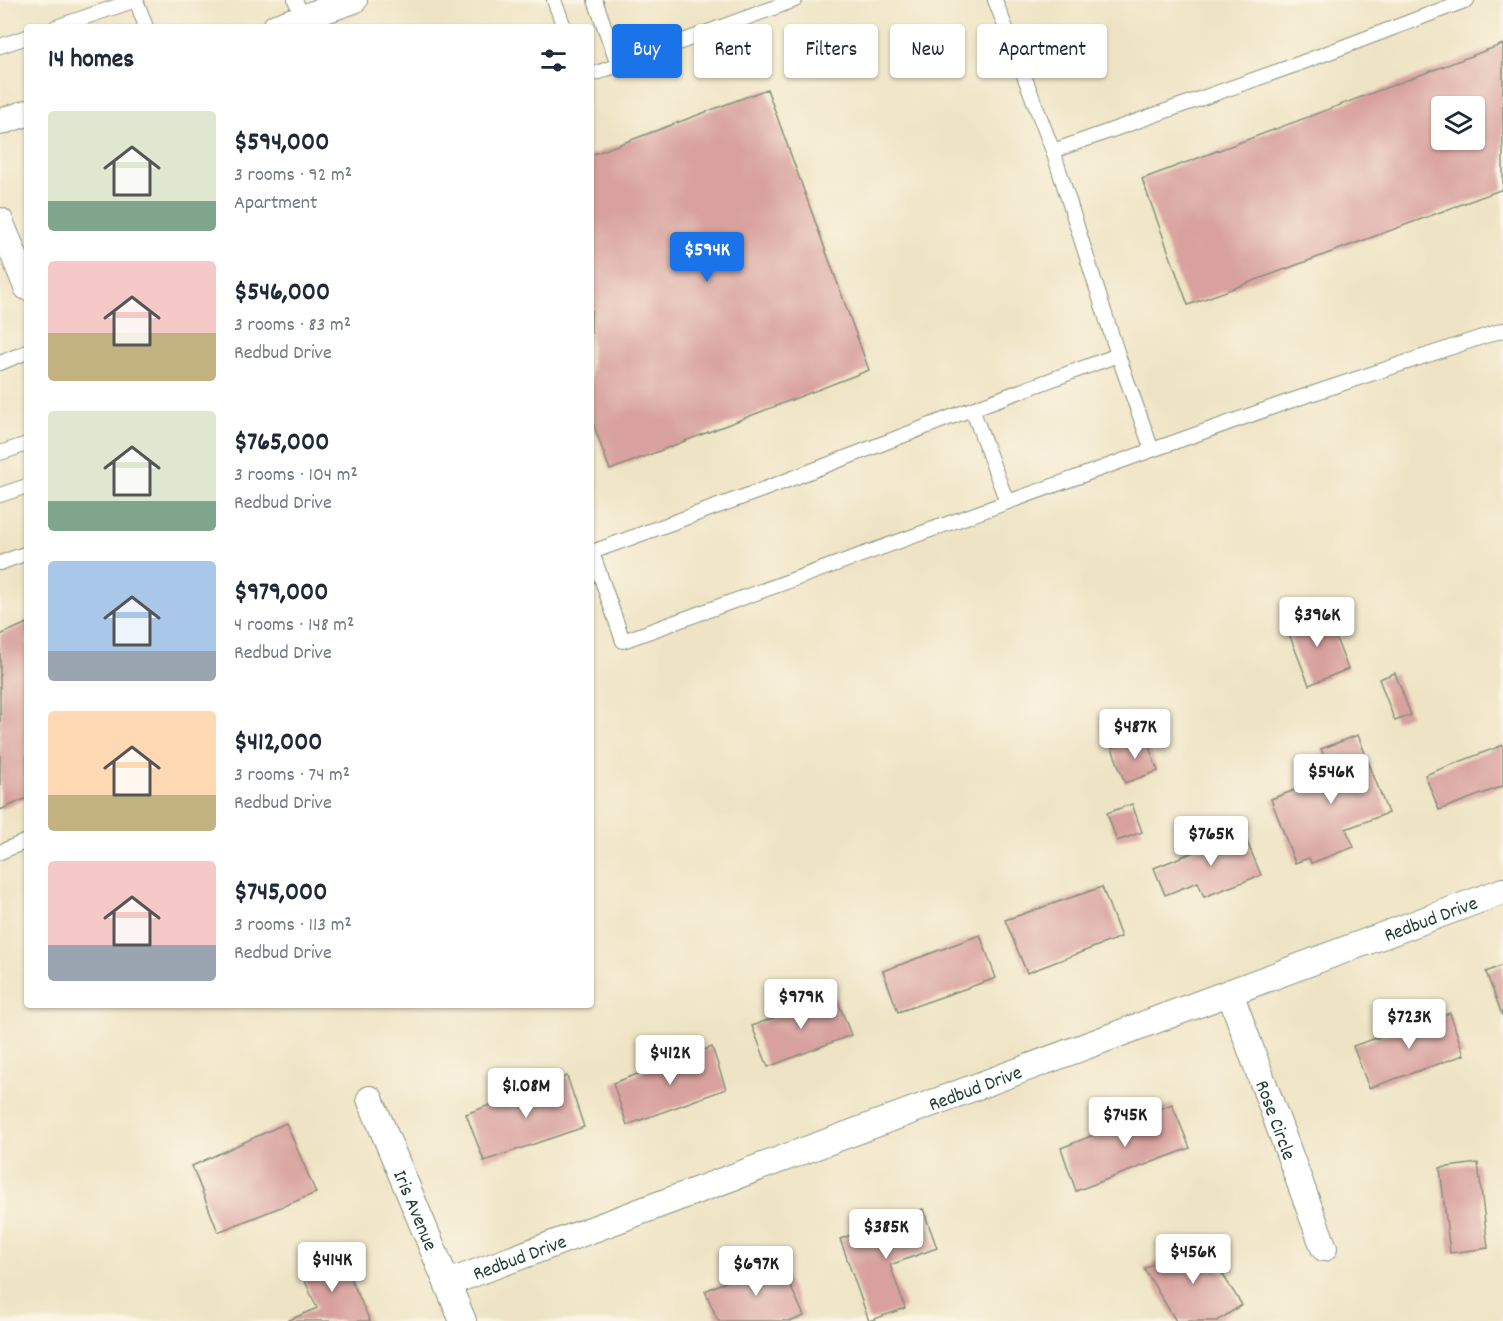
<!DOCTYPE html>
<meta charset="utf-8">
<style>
body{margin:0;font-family:Dekko,sans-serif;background:#f2f2f3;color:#1f2937;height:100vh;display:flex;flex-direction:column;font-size:22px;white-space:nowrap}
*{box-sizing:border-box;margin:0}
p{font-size:20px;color:#747a83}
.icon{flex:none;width:33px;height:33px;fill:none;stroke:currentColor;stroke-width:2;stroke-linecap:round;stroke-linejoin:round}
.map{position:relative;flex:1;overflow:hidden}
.drawer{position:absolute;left:24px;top:24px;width:570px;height:984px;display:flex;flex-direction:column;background:#fff;border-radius:6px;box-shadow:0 2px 4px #0004}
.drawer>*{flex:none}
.guide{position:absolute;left:612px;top:24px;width:570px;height:54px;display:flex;gap:12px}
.fabs{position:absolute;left:1431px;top:96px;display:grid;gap:12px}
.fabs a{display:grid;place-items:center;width:54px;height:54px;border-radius:6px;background:#fff;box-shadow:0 2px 4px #0004;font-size:30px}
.price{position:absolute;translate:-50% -51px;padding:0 14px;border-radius:6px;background:#fff;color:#222;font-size:20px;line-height:39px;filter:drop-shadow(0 2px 3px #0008)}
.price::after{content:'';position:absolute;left:50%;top:36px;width:18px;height:14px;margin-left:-9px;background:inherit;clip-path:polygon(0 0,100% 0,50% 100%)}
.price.on{background:#1a73e8;color:#fff}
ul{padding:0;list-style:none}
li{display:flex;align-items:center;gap:18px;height:150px;padding:0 24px}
li span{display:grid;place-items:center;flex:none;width:168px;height:120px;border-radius:6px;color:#555}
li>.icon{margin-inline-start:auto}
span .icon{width:72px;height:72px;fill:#fffc;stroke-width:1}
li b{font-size:26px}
h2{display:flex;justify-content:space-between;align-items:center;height:72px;padding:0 24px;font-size:26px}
.tag{padding:0 21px;border-radius:6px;background:#fff;box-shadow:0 2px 4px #0004;font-size:21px;line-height:54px}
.tag.on{background:#1a73e8;color:#fff}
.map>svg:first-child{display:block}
.building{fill:#d8a19e;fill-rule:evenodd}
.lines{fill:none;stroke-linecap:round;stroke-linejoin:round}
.service-casing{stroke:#86907c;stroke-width:16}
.minor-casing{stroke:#86907c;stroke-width:28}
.service{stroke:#fff;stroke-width:14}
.minor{stroke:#fff;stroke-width:26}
.labels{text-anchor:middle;stroke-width:4.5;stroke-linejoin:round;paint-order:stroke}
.street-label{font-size:20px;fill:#1f3d34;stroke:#fcf5e5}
</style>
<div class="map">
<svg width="1503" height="1321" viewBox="0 0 1503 1321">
<rect width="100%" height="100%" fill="#fcf5e5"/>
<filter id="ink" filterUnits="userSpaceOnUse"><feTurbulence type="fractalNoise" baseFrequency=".0167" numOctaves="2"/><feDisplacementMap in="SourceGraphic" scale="12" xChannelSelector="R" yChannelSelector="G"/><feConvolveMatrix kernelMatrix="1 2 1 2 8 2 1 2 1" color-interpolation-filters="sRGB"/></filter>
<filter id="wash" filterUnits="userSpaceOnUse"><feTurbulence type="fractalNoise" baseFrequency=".008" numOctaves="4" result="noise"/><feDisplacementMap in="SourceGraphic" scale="24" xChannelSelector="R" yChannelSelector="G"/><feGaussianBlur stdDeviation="1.35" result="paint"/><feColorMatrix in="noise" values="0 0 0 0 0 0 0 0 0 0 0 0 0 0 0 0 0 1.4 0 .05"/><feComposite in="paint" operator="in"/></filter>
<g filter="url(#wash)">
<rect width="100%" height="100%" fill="#eee4c5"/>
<g id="blocks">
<!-- building -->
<path class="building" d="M1503 44V189L1188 305 1142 179ZM1442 106H1474V140H1442Z
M767 89 869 370 610 470 591 418V155Z
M1325 610 1348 669 1309 685 1286 626Z
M27 623V798L0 810V635Z
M1395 673 1411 715 1395 721 1379 679Z
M1130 718 1135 732 1114 740 1109 726Z
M1358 735 1388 813 1346 829 1354 847 1311 863 1309 858 1295 863 1271 799 1332 776 1321 749Z
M1145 736 1158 771 1125 783 1112 748Z
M1503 745V786L1439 810 1425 775Z
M1132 804 1142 832 1117 841 1107 813Z
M1243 832 1261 875 1204 897 1198 882 1165 895 1154 868Z
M1102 887 1121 937 1027 973 1005 920Z
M980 935 996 978 898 1012 883 971Z
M1503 965V1017L1486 972Z
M835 994 851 1035 768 1067 752 1026Z
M1450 1013 1464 1055 1369 1088 1353 1046Z
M712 1047 726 1089 627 1125 613 1083Z
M567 1076 584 1127 484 1161 466 1114Z
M1172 1104 1190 1148 1076 1191 1061 1148Z
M286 1123 316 1193 218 1232 192 1166Z
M1478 1163 1488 1248 1450 1253 1440 1168Z
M923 1209 937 1248 890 1265 905 1308 869 1321 840 1239Z
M1199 1237 1242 1305 1217 1321H1176L1144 1269Z
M339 1253 370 1321H287L317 1308 300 1270Z
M778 1258 804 1316 792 1321H718L705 1291Z"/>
</g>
</g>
<g filter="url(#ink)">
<use href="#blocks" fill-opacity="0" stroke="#86907c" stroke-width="1.5"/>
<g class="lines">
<defs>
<path id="service" d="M136 0 146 27
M295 0 303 18
M554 0 564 27
M595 0 618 65
M995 0 1053 151 1118 355 1152 450 1290 401 1503 330
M56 27 136 0
M0 46 27 37
M591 75 795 0
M1053 151 1298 64 1467 0
M1118 355 972 409 762 490 592 552 623 641 1152 450
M0 363 27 352
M972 409 1007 502
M0 453 27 444
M0 495 27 486
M0 563 27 553
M0 852 27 841"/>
<g id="minor">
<path d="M276 27 354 0"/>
<path d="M0 122 27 113"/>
<path d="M0 221 27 287"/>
<path id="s1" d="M1230 993 1324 1248"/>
<path id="s2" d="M370 1099 463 1321"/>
<path id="s3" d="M448 1283 1503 891"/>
</g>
</defs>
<!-- service casing -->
<use href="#service" class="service-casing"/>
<!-- minor casing -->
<use href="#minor" class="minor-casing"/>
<!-- service -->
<use href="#service" class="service"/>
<!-- minor -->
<use href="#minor" class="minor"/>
</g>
</g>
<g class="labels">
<!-- street labels -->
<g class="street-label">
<text dy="7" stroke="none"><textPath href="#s3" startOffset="1048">Redbud Drive</textPath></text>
<text dy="7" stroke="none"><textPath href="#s3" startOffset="562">Redbud Drive</textPath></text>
<text dy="7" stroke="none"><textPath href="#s1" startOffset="135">Rose Circle</textPath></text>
<text dy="7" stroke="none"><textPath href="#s2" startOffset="120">Iris Avenue</textPath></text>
<text dy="7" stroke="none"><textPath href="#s3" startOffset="76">Redbud Drive</textPath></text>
</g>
</g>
</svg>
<div class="fabs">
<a><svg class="icon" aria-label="layers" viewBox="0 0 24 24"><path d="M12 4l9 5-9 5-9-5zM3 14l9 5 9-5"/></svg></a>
</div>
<b class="price on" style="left:707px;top:283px">$594K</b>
<b class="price" style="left:1317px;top:648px">$396K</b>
<b class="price" style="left:1135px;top:760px">$487K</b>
<b class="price" style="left:1331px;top:805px">$546K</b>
<b class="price" style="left:1211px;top:867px">$765K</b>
<b class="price" style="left:801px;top:1030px">$979K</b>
<b class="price" style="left:1409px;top:1050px">$723K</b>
<b class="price" style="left:670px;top:1086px">$412K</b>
<b class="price" style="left:526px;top:1119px">$1.08M</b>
<b class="price" style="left:1125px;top:1148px">$745K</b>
<b class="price" style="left:886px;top:1260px">$385K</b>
<b class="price" style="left:1193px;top:1285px">$456K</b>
<b class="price" style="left:332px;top:1293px">$414K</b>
<b class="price" style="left:756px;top:1297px">$697K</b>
<div class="guide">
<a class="tag on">Buy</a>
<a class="tag">Rent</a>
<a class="tag">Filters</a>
<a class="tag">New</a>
<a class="tag">Apartment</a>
</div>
<section class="drawer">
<h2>14 homes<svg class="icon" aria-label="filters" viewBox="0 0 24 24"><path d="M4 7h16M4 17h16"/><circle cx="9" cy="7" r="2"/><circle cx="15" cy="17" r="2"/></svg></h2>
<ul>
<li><span style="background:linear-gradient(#dfe7d0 75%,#7fa58c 0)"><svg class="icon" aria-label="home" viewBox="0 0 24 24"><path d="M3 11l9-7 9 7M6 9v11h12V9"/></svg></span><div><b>$594,000</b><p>3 rooms · 92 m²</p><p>Apartment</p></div></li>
<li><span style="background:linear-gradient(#f6c9c9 60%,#c2b280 0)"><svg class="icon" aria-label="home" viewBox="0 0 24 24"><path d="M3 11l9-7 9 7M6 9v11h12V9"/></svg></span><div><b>$546,000</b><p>3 rooms · 83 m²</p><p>Redbud Drive</p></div></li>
<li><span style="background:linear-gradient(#dfe7d0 75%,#7fa58c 0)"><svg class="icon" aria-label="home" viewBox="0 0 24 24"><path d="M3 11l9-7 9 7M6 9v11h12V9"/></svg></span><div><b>$765,000</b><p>3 rooms · 104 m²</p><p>Redbud Drive</p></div></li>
<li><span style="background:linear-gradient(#a9c7e8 75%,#9aa5b1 0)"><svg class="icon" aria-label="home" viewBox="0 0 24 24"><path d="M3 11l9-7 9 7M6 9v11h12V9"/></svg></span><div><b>$979,000</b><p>4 rooms · 148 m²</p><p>Redbud Drive</p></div></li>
<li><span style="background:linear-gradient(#ffd9b3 70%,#c2b280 0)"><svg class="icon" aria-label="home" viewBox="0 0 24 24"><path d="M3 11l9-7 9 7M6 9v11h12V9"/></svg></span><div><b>$412,000</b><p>3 rooms · 74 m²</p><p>Redbud Drive</p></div></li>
<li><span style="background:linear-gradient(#f6c9c9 70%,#9aa5b1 0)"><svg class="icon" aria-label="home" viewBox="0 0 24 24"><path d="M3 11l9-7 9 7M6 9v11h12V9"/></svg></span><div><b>$745,000</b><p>3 rooms · 113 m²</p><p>Redbud Drive</p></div></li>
</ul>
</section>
</div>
